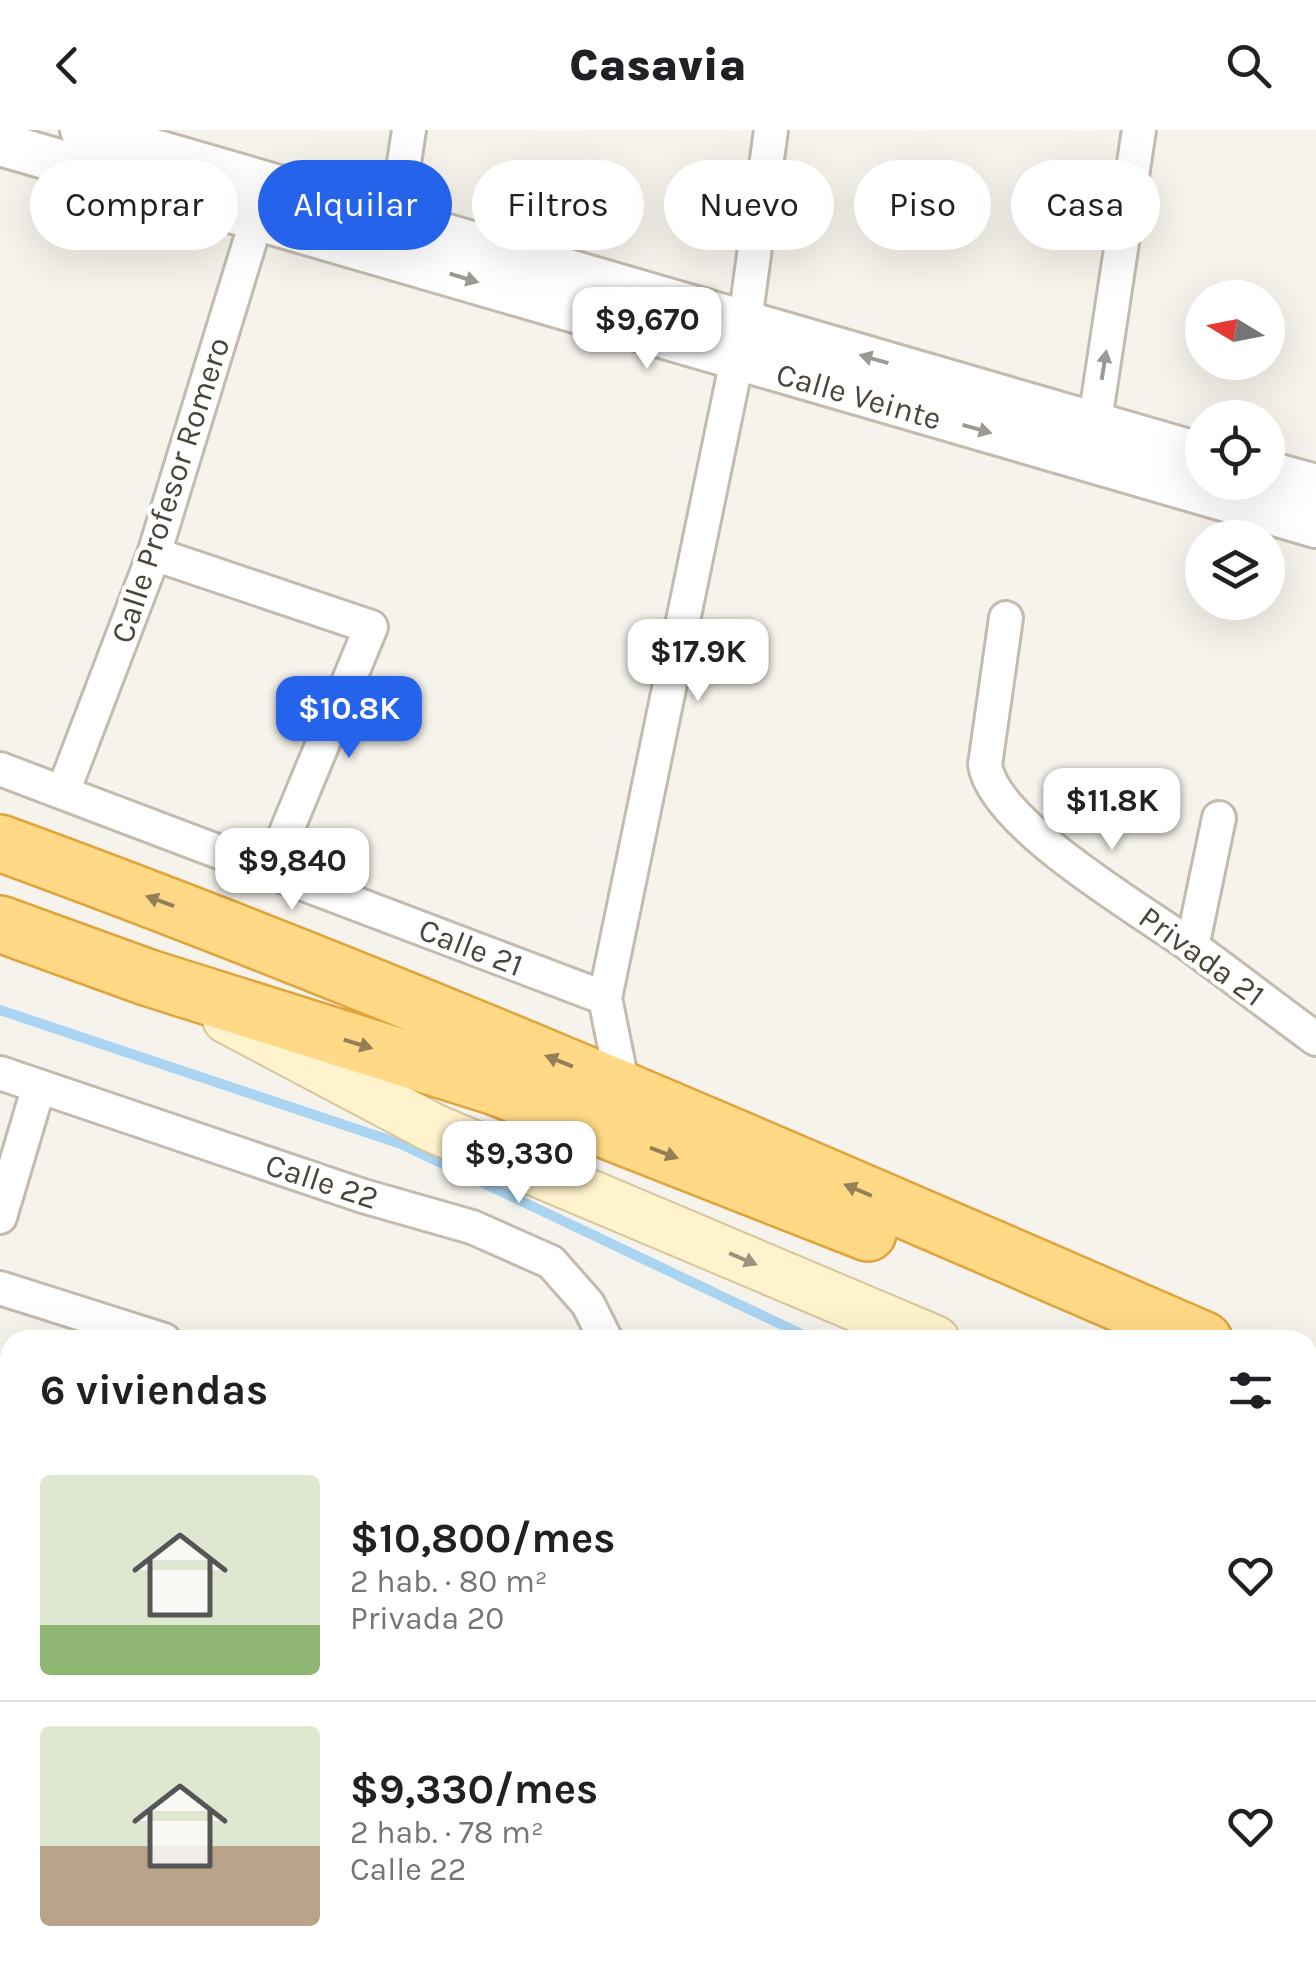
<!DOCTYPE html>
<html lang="es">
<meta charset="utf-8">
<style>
body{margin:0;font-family:Karla,sans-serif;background:#f2f2f2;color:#202124;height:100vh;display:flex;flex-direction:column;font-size:38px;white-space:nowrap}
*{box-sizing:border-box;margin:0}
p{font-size:32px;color:#757577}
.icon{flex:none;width:55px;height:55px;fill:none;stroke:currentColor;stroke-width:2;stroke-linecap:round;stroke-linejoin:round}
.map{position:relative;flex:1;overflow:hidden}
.side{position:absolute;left:0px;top:1200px;width:1318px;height:642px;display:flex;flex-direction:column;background:#fff;border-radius:30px 30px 0 0;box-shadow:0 10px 40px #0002}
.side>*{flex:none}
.hud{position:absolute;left:30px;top:30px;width:1258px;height:90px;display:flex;gap:20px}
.needle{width:65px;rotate:280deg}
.fabs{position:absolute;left:1185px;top:150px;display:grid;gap:20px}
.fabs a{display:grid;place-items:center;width:100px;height:100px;border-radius:50%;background:#fff;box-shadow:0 10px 40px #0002;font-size:50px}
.price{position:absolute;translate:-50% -85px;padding:0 22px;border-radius:20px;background:#fff;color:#222;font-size:32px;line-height:65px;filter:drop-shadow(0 2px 5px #0008)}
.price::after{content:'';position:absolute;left:50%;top:60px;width:30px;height:22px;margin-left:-15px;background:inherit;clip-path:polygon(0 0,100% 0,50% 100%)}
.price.selected{background:#2563eb;color:#fff}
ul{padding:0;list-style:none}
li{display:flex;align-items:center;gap:30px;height:250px;padding:0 40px}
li+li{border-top:2px solid #e0e0e0}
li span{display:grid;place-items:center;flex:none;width:280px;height:200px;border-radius:10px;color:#555}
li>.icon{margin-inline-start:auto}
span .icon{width:120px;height:120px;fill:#fffc;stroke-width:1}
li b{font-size:42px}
h2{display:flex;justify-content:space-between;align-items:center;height:120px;padding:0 40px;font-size:42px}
.chip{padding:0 35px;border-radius:45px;background:#fff;box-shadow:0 10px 40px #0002;font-size:35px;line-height:90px}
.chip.selected{background:#2563eb;color:#fff}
header{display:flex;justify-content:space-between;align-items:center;height:130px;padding:0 40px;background:#fff;font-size:45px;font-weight:800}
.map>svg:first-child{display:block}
.green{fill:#d2eab5}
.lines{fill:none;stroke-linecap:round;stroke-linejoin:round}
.stream{stroke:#a9d4f2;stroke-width:10}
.minor-casing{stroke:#c2bbae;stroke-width:38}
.tertiary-casing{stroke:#c2bbae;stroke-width:48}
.secondary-casing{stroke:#d6c79b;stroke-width:52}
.trunk-casing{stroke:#e0a43c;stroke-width:60}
.minor{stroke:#fff;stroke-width:32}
.tertiary{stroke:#fff;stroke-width:42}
.secondary{stroke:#fff3cd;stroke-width:48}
.trunk{stroke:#ffd985;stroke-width:55}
.oneway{fill:#9c9892}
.oneway2{fill:#938057}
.oneway3{fill:#9c937c}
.labels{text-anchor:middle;stroke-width:9;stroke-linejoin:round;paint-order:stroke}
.street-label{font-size:32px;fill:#4b4439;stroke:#fff}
</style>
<header><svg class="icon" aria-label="back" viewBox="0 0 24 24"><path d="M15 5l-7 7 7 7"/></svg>Casavia<svg class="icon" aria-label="search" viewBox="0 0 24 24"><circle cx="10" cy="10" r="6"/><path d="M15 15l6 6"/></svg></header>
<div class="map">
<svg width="1316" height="1841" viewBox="0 0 1316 1841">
<rect width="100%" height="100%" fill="#f6f3ec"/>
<!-- green -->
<path class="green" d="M750 1832H1252V1833L1249 1841H747Z"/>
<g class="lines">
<!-- stream -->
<path class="stream" d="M0 880 401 1014 814 1210
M1308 1459 1316 1463"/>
<defs>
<path id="minor" d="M392 111 409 0
M1091 317 1139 0
M154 424 371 497 270 741
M1006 488 985 635C995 696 1143 781 1194 818 1235 848 1275 879 1316 909
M0 639 605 868
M63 662 154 424 263 69
M1192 817 1219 688
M0 943 363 1066 472 1097 551 1132 588 1174 606 1210
M623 957 605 868 745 191 771 0
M0 1087 39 956
M0 1158 164 1210
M1308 1570 1316 1575
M0 1751 10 1720
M667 1832 668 1841
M185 1841 187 1832
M397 1841 400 1832
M610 1841 612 1832"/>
<path id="tertiary" d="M82 0 1202 325
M0 14 1316 396
M1268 343 1316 356"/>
<path id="secondary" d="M227 889 433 998 935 1210
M1308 1368 1316 1371"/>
<path id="trunk" d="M0 713C408 862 805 1037 1204 1210
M0 794 149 848 496 957 868 1103
M1308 1292 1316 1296"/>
</defs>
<!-- minor casing -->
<use href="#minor" class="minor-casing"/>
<!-- tertiary casing -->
<use href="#tertiary" class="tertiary-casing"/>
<!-- secondary casing -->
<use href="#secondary" class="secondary-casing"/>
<!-- trunk casing -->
<use href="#trunk" class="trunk-casing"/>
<!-- minor -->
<use href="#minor" class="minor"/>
<!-- tertiary -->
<use href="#tertiary" class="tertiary"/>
<!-- secondary -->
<use href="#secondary" class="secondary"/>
<!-- trunk -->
<use href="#trunk" class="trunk"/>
</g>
<!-- one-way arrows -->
<defs><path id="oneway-solid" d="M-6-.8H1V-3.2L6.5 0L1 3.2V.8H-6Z" transform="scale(2.5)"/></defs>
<g class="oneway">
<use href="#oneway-solid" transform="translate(464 148) rotate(17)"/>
<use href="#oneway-solid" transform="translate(874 229) rotate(-164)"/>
<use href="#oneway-solid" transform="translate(1104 235) rotate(-81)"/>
<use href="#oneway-solid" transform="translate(977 299) rotate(16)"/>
</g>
<g class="oneway2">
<use href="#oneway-solid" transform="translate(160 771) rotate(-160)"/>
<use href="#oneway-solid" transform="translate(358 914) rotate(17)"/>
<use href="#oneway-solid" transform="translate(559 931) rotate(-158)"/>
<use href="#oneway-solid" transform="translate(664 1023) rotate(21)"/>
<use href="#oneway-solid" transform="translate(858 1060) rotate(-157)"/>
</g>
<use class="oneway3" href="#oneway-solid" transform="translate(743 1129) rotate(23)"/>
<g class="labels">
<!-- street labels -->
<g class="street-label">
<text transform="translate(859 266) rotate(16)" y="11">Calle Veinte</text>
<text transform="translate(170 360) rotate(-72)" y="11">Calle Profesor Romero</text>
<text transform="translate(471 817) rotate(21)" y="11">Calle 21</text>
<text transform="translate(1202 826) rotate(36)" y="11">Privada 21</text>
<text transform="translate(322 1051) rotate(18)" y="11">Calle 22</text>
</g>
</g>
</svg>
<div class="fabs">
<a><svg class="needle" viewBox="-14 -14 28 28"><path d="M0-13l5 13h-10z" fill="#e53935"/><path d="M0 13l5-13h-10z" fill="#757577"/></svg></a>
<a><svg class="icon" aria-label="locate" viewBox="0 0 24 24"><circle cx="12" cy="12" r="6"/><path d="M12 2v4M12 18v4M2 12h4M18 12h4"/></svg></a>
<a><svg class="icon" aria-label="layers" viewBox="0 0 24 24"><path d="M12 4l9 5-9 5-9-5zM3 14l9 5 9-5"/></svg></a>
</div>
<b class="price" style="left:647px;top:242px">$9,670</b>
<b class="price" style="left:698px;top:574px">$17.9K</b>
<b class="price selected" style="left:349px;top:631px">$10.8K</b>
<b class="price" style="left:1112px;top:723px">$11.8K</b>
<b class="price" style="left:292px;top:783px">$9,840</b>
<b class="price" style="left:519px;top:1076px">$9,330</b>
<div class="hud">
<a class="chip">Comprar</a>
<a class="chip selected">Alquilar</a>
<a class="chip">Filtros</a>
<a class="chip">Nuevo</a>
<a class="chip">Piso</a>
<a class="chip">Casa</a>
</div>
<section class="side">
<h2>6 viviendas<svg class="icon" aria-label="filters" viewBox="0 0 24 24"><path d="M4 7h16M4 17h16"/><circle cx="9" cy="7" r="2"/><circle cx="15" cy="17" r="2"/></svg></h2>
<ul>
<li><span style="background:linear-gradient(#dfe7d0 75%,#8fb573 0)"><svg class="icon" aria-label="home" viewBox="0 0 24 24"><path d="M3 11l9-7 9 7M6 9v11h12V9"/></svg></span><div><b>$10,800/mes</b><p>2 hab. · 80 m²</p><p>Privada 20</p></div><svg class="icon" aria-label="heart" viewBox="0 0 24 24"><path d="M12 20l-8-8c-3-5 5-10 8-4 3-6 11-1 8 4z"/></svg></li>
<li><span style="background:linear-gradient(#dfe7d0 60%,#b9a48a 0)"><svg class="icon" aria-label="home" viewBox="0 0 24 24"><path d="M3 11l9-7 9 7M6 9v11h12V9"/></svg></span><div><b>$9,330/mes</b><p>2 hab. · 78 m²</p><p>Calle 22</p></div><svg class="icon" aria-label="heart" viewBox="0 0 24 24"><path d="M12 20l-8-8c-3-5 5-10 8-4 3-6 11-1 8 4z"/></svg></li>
</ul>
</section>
</div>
